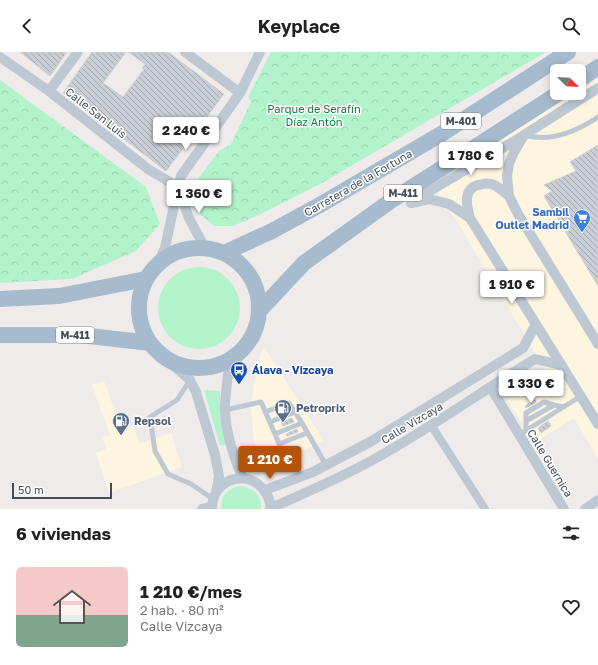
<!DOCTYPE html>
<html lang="es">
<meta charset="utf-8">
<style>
body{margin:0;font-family:"Golos Text",sans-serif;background:#f6f6f6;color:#222;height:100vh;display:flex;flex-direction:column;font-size:15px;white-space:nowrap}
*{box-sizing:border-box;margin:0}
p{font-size:13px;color:#767676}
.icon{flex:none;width:22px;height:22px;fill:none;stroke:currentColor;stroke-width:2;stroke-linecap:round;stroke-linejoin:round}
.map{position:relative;height:457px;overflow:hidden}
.sheet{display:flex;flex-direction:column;background:#fff;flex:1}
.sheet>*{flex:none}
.needle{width:26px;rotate:114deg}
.tools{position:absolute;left:550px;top:12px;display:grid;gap:8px}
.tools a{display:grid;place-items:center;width:36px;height:36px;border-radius:6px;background:#fff;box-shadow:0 2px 10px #0003;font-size:20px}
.scale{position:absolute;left:12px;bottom:10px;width:100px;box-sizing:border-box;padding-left:4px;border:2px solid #424f5a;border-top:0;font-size:11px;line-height:14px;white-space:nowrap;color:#424f5a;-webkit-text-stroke:3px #fff;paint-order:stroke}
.price{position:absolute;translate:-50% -34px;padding:0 9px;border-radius:4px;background:#fff;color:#222;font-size:13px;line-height:26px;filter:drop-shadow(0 1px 2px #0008)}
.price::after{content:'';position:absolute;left:50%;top:24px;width:12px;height:9px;margin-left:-6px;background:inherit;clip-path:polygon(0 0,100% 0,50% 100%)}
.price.active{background:#b45309;color:#fff}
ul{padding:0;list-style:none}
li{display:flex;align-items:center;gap:12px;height:100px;padding:0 16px}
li+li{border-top:1px solid #e0e0e0}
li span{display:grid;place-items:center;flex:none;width:112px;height:80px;border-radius:6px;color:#555}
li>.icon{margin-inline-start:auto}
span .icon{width:48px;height:48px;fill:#fffc;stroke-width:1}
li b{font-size:17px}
h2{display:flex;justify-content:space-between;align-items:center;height:48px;padding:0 16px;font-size:17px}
header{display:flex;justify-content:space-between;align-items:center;height:52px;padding:0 16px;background:#fff;font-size:18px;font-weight:700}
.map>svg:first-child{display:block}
.commercial{fill:#fdf5e0}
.grass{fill:#b3f3cb}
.park{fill:url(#park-crowns)}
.building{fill:url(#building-back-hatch);stroke:#ced1d8}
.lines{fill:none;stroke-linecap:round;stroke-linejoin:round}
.service{stroke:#bdc8d3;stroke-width:5}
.pedestrian{stroke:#bdc8d3;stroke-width:8}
.minor{stroke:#bdc8d3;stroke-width:10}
.primary{stroke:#a7bbce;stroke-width:16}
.labels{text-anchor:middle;stroke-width:3;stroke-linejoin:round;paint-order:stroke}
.shield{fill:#fff;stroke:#7b848c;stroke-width:1}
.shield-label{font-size:10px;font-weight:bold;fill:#424f5a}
.park-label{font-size:11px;fill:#0d8147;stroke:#fff}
.street-label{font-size:11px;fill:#424f5a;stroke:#fff}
.shop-label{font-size:11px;font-weight:bold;fill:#366cbe;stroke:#fff;text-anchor:end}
.transit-label{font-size:11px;font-weight:bold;fill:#164399;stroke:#fff;text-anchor:start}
.service-label{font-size:11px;font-weight:bold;fill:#4e5e75;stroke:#fff;text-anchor:start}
</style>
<header><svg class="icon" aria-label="back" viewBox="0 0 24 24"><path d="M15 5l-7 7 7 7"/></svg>Keyplace<svg class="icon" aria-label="search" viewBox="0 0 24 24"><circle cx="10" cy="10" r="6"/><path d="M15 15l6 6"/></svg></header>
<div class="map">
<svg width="598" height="457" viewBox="0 0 598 457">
<defs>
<pattern id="park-crowns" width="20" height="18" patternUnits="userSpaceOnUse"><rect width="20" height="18" fill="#b3f3cb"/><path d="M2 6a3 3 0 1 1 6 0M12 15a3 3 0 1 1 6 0" fill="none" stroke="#9bd2b1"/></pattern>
<pattern id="building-back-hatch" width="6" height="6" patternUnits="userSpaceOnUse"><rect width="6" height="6" fill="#c9cdd4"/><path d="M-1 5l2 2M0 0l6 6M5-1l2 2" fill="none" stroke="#a5a9af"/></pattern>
</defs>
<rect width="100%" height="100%" fill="#efebeb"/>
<!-- commercial -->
<path class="commercial" d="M598 27V407L574 366 534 391 507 348 547 323 557 338 458 171 431 131 575 41H579V39Z
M264 295 324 389 262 416 259 410 254 389 251 354 255 327 261 302Z
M104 329 121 378 133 374 140 392 171 381 182 415 109 441 96 401 106 397 102 385 110 383 92 333Z"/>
<!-- grass -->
<path class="grass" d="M158 256a41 41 0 1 1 82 0a41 41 0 1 1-82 0Z
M204 338 220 339V367L226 392 220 394Z
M240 434C253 436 262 443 261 457H221C221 443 227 437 240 434Z"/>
<!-- park -->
<path class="park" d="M271 0H546L322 131 259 163 233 174H214L200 162 195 148 197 128 219 99 231 92 251 50 248 45Z
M0 28 146 135 160 172 136 199 72 227 0 231Z"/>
<!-- building -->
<path class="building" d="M20 0H67L50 24Z
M92 0H126L103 31 123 45 144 17 142 16 145 12 128 0H168L224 42 166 119 63 41Z
M598 93V234L544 144 552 139 544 133 576 119 570 110Z
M535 347 536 350 526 356 525 354Z
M287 356 289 358 278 362 277 360Z
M292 366 294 370 283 374 281 370Z
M548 369 551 374 541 381 538 376Z
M297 377 298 380 287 384 286 382Z"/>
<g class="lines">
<!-- service -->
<path class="service" d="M525 83C551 91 577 79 598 65
M190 328 177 348 150 365 155 399 168 422 191 432 213 447
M225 358 261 350 275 382 302 371 326 413
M265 360 289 351 295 360
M526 369V361L544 350 554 353
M270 370 295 360 302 371
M526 378V369L554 353 564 355
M275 382 279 392 307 381
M519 383 581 344"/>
<!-- pedestrian -->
<path class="pedestrian" d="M431 373 485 457"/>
<!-- minor -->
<path class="minor" d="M185 0 240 41
M0 5 49 39 148 117 178 135
M598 36 524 83 513 102 509 112 507 124 509 144 518 162 598 292
M49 39 78 0
M178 135 189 166 205 196
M418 146 523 84
M411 151 429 147 449 152 470 166 598 372
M470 166C467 154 462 138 478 133 484 132 488 130 494 133 499 135 505 141 509 144
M157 213 165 196 178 135 181 124 240 41 260 0
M166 307 190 328 196 340 215 403 219 424 216 441
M230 308C228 323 225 342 225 357 225 378 234 407 243 426
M491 336 564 457
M265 438 313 420 370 390 419 360 523 296 536 272
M271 456C307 440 343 425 378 405 432 375 482 339 535 307L561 313
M202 457 212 455
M212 457C211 429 245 415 263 437 268 443 271 449 270 457
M585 457 598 448"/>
<!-- primary -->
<path class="primary" d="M579 28 598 15
M139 256a60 60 0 1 1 120 0a60 60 0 1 1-120 0Z
M224 201 272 179 318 154 443 81 568 0
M0 247 59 244 146 227
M260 258 304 211 392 148 458 106 559 41
M0 283H81L150 291"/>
</g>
<!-- icons -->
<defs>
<symbol id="supermarket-pin" viewBox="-11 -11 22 30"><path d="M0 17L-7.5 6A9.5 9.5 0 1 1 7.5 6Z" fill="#3f7fe0" stroke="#fff"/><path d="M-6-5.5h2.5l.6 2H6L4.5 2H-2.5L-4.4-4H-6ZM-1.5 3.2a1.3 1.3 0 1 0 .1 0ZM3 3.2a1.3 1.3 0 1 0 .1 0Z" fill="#fff"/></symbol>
<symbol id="bus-pin" viewBox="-11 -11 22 30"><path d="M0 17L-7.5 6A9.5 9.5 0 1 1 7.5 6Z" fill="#1a4fb4" stroke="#fff"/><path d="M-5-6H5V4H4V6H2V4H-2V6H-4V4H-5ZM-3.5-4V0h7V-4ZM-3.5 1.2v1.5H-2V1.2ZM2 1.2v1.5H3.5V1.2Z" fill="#fff"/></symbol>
<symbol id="fuel-pin" viewBox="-11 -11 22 30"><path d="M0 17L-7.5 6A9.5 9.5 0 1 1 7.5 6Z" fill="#5c6f8a" stroke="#fff"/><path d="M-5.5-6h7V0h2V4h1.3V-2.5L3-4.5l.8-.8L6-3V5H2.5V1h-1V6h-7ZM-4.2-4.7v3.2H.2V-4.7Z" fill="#fff"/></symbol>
</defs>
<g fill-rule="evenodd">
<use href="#supermarket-pin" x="572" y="156" width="20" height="27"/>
<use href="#bus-pin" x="229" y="308" width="20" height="27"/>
<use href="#fuel-pin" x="273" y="346" width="20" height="27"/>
<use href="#fuel-pin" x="111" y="359" width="20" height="27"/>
</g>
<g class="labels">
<!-- shield labels -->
<g class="shield">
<rect x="441" y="61" width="40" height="16" rx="3"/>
<rect x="384" y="133" width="38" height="16" rx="3"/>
<rect x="56" y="275" width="38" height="16" rx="3"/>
</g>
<g class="shield-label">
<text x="461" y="73">M-401</text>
<text x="403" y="145">M-411</text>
<text x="75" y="287">M-411</text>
</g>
<!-- park labels -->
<g class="park-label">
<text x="314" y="61">Parque de Serafín<tspan x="314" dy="13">Díaz Antón</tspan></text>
</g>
<!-- street labels -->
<g class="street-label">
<text transform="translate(96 61) rotate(38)" y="4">Calle San Luis</text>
<text transform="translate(358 131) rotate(-30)" y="4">Carretera de la Fortuna</text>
<text transform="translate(412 371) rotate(-31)" y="4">Calle Vizcaya</text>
<text transform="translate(550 411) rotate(59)" y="4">Calle Guernica</text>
</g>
<!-- shop labels -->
<g class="shop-label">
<text x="569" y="164">Sambil<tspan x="569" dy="13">Outlet Madrid</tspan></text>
</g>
<!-- transit labels -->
<g class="transit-label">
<text x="252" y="322">Álava - Vizcaya</text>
</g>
<!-- service labels -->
<g class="service-label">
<text x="296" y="360">Petroprix</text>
<text x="134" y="373">Repsol</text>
</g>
</g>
</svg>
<div class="tools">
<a><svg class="needle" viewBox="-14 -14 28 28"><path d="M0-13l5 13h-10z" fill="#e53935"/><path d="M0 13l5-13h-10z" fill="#767676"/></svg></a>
</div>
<div class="scale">50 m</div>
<b class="price" style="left:186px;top:99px">2 240 €</b>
<b class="price" style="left:471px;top:124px">1 780 €</b>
<b class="price" style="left:199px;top:162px">1 360 €</b>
<b class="price" style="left:512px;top:253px">1 910 €</b>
<b class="price" style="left:531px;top:352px">1 330 €</b>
<b class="price active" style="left:270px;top:428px">1 210 €</b>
</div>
<section class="sheet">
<h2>6 viviendas<svg class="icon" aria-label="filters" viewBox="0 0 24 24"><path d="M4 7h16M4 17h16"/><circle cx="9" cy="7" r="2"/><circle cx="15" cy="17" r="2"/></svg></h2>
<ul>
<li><span style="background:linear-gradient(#f6c9c9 60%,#7fa58c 0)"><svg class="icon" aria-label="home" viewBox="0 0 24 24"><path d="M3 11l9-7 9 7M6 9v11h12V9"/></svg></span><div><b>1 210 €/mes</b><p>2 hab. · 80 m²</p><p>Calle Vizcaya</p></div><svg class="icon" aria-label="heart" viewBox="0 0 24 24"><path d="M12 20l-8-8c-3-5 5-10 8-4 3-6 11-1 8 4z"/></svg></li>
</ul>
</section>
